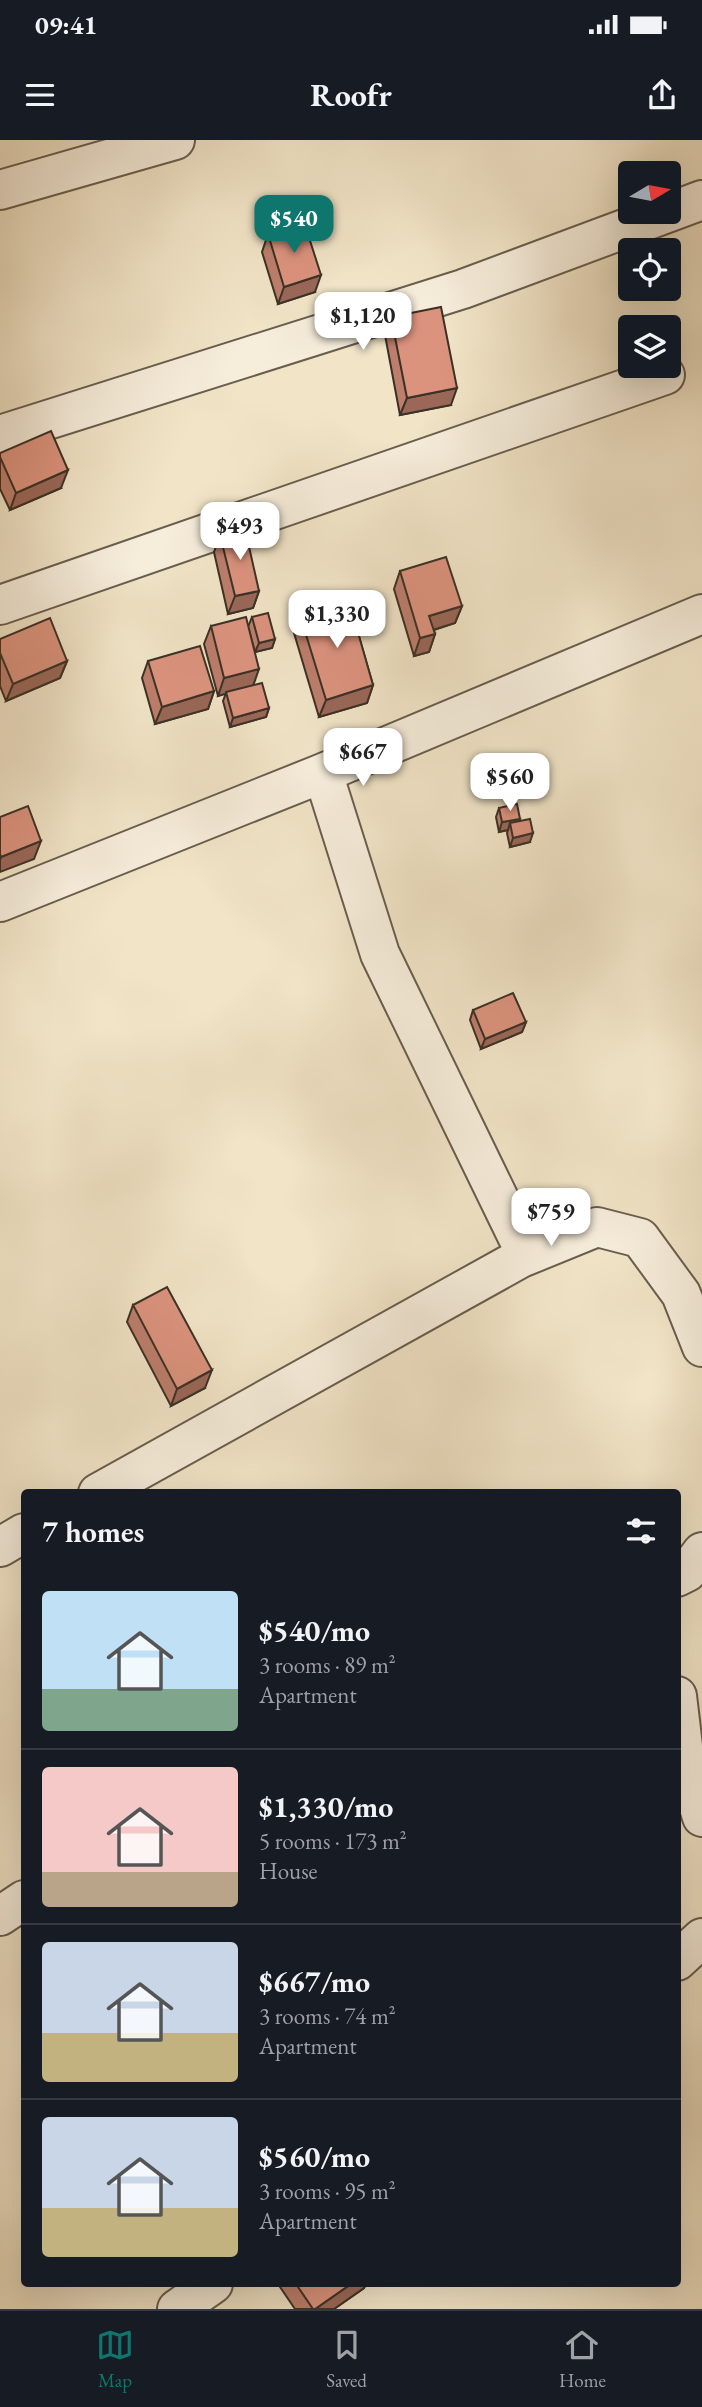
<!DOCTYPE html>
<meta charset="utf-8">
<style>
body{margin:0;font-family:"EB Garamond",serif;background:#242831;color:#f1f3f6;height:100vh;display:flex;flex-direction:column;font-size:26px;white-space:nowrap}
*{box-sizing:border-box;margin:0}
p{font-size:23px;color:#9ea1a6}
.icon{flex:none;width:38px;height:38px;fill:none;stroke:currentColor;stroke-width:2;stroke-linecap:round;stroke-linejoin:round}
.map{position:relative;flex:1;overflow:hidden}
.drawer{position:absolute;left:21px;top:1349px;width:660px;height:798px;display:flex;flex-direction:column;background:#171b24;border-radius:7px;box-shadow:0 7px 28px #0002}
.drawer>*{flex:none}
.needle{width:46px;rotate:80deg}
.fabs{position:absolute;left:618px;top:21px;display:grid;gap:14px}
.fabs a{display:grid;place-items:center;width:63px;height:63px;border-radius:7px;background:#171b24;box-shadow:0 7px 28px #0002;font-size:35px}
.price{position:absolute;translate:-50% -60px;padding:0 16px;border-radius:14px;background:#fff;color:#222;font-size:23px;line-height:46px;filter:drop-shadow(0 2px 4px #0008)}
.price::after{content:'';position:absolute;left:50%;top:42px;width:21px;height:16px;margin-left:-10px;background:inherit;clip-path:polygon(0 0,100% 0,50% 100%)}
.price.current{background:#0f766e;color:#fff}
ul{padding:0;list-style:none}
li{display:flex;align-items:center;gap:21px;height:175px;padding:0 21px}
li+li{border-top:2px solid #363941}
li span{display:grid;place-items:center;flex:none;width:196px;height:140px;border-radius:7px;color:#555}
li>.icon{margin-inline-start:auto}
span .icon{width:84px;height:84px;fill:#fffc;stroke-width:1}
li b{font-size:30px}
h2{display:flex;justify-content:space-between;align-items:center;height:84px;padding:0 21px;font-size:30px}
.status{display:flex;justify-content:space-between;align-items:center;height:49px;padding:0 35px;background:#171b24;direction:ltr}
.status svg{height:19px;fill:currentColor}
header{display:flex;justify-content:space-between;align-items:center;height:91px;padding:0 21px;background:#171b24;font-size:32px;font-weight:700}
.tabs{display:flex;justify-content:space-around;align-items:center;height:98px;border-top:2px solid #363941;background:#171b24;font-size:19px;color:#9ea1a6}
.tabs a{display:grid;justify-items:center;gap:4px}
.tabs .current{color:#0f766e}
.map>svg:first-child{display:block}
.lines{fill:none;stroke-linecap:round;stroke-linejoin:round}
.minor-casing{stroke:#685e4e;stroke-width:42}
.minor{stroke:#f6eddb;stroke-width:38}
.wall{fill:#bd7e6c;stroke:#3b3126;stroke-width:2}
.shaded-wall{fill:#9a6758;stroke:#3b3126;stroke-width:2}
.building{fill:#dc937e;stroke:#3b3126;stroke-width:2}
</style>
<div class="status"><b>09:41</b><svg viewBox="0 0 49 12"><path d="M0 12V9h3v3zM5 12V6h3v6zM10 12V3h3v9zM15 12V0h3v12zM26 1h20v11H26zM47 4h2v5h-2z"/></svg></div>
<header><svg class="icon" aria-label="menu" viewBox="0 0 24 24"><path d="M4 6h16M4 12h16M4 18h16"/></svg>Roofr<svg class="icon" aria-label="share" viewBox="0 0 24 24"><path d="M12 15V3M7 8l5-5 5 5M5 13v7h14v-7"/></svg></header>
<div class="map">
<svg width="702" height="2169" viewBox="0 0 702 2169">
<rect width="100%" height="100%" fill="#f1e4c7"/>
<filter id="stains"><feTurbulence type="fractalNoise" baseFrequency=".00286" numOctaves="4"/><feColorMatrix values="0 0 0 0 .2 0 0 0 0 .09 0 0 0 0 .02 0 0 0 .5 -.17"/></filter>
<radialGradient id="worn" r=".72"><stop offset=".6" stop-color="#630" stop-opacity="0"/><stop offset="1" stop-color="#630" stop-opacity=".3"/></radialGradient>
<g class="lines">
<defs>
<path id="minor" d="M0 50 175 0
M0 295 463 149 702 60
M0 465 665 235
M0 762 323 633 702 474
M521 1118 597 1087 640 1098 681 1154 702 1207
M98 1353 521 1118V1104L380 814 323 633
M0 1407 24 1393
M677 1437 687 1432 702 1412
M677 1556 685 1623 702 1677
M0 1776 24 1760
M677 1821 702 1798
M177 2169 213 2144"/>
</defs>
<!-- minor casing -->
<use href="#minor" class="minor-casing"/>
<!-- minor -->
<use href="#minor" class="minor"/>
</g>
<!-- wall -->
<path class="wall" d="M268 94 315 152 278 164 262 112Z
M391 177 451 265 400 275 385 195Z
M0 313 61 348 10 370 0 349Z
M220 395 259 451 253 468 228 474 214 412Z
M400 431 462 466 455 483 434 490 435 494 429 512 414 516 394 449Z
M300 475 365 491 358 493 373 545 367 563 319 577 294 493Z
M252 477 275 499 272 508 255 512 248 487Z
M211 486 269 568 266 577 230 587 223 561 226 553 218 556 204 504Z
M0 499 67 521 60 538 6 561 0 546Z
M148 521 214 551 208 569 155 584 142 538Z
M499 668 519 681 530 702 510 707 507 693 508 690 499 692 496 677Z
M473 870 526 882 522 892 481 909 470 880Z
M133 1165 205 1248 171 1266 127 1182Z
M278 2144H366L364 2148 334 2169H295Z"/>
<!-- shaded-wall -->
<path class="shaded-wall" d="M321 135 315 152 278 164 284 147Z
M457 248 451 265 400 275 407 258Z
M68 330 61 348 10 370 16 353Z
M259 451 253 468 228 474 235 456Z
M462 466 455 483 423 493 429 476Z
M368 481 365 491 352 495 355 485Z
M435 494 429 512 414 516 420 498Z
M275 499 272 508 255 512 259 503Z
M67 521 60 538 6 561 13 544Z
M259 529 253 546 218 556 224 538Z
M373 545 367 563 319 577 326 560Z
M214 551 208 569 155 584 162 567Z
M269 568 266 577 230 587 233 578Z
M520 679 517 688 510 683 508 690 499 692 502 682Z
M533 693 530 702 510 707 513 698Z
M41 701 34 719 0 732V720L1 717Z
M526 882 522 892 481 909 485 899Z
M212 1230 205 1248 171 1266 177 1249Z
M351 2144H366L364 2148 334 2169H315Z"/>
<!-- building -->
<path class="building" d="M304 82 321 135 284 147 268 94Z
M441 167 457 248 407 258 391 177Z
M51 291 68 330 16 353 0 317V313Z
M245 389 259 451 235 456 220 395Z
M446 417 462 466 429 476 435 494 420 498 400 431Z
M361 457 368 481 356 485 348 461Z
M349 461 373 545 326 560 300 475Z
M268 473 275 499 259 503 252 477Z
M246 477 259 529 224 538 211 486Z
M50 478 67 521 13 544 0 513V499Z
M200 506 214 551 162 567 148 521Z
M262 543 269 568 233 578 226 552Z
M517 664 520 679 502 682 499 668Z
M28 666 41 701 1 717 0 714V677Z
M530 679 533 693 513 698 510 683Z
M513 853 526 882 485 899 473 870Z
M167 1147 212 1230 177 1249 133 1165Z
M296 2144H351L315 2169H313Z"/>
<rect width="100%" height="100%" filter="url(#stains)"/>
<rect width="100%" height="100%" fill="url(#worn)"/>
</svg>
<div class="fabs">
<a><svg class="needle" viewBox="-14 -14 28 28"><path d="M0-13l5 13h-10z" fill="#e53935"/><path d="M0 13l5-13h-10z" fill="#9ea1a6"/></svg></a>
<a><svg class="icon" aria-label="locate" viewBox="0 0 24 24"><circle cx="12" cy="12" r="6"/><path d="M12 2v4M12 18v4M2 12h4M18 12h4"/></svg></a>
<a><svg class="icon" aria-label="layers" viewBox="0 0 24 24"><path d="M12 4l9 5-9 5-9-5zM3 14l9 5 9-5"/></svg></a>
</div>
<b class="price current" style="left:294px;top:115px">$540</b>
<b class="price" style="left:363px;top:212px">$1,120</b>
<b class="price" style="left:240px;top:422px">$493</b>
<b class="price" style="left:337px;top:510px">$1,330</b>
<b class="price" style="left:363px;top:648px">$667</b>
<b class="price" style="left:510px;top:673px">$560</b>
<b class="price" style="left:551px;top:1108px">$759</b>
<section class="drawer">
<h2>7 homes<svg class="icon" aria-label="filters" viewBox="0 0 24 24"><path d="M4 7h16M4 17h16"/><circle cx="9" cy="7" r="2"/><circle cx="15" cy="17" r="2"/></svg></h2>
<ul>
<li><span style="background:linear-gradient(#bfe0f5 70%,#7fa58c 0)"><svg class="icon" aria-label="home" viewBox="0 0 24 24"><path d="M3 11l9-7 9 7M6 9v11h12V9"/></svg></span><div><b>$540/mo</b><p>3 rooms · 89 m²</p><p>Apartment</p></div></li>
<li><span style="background:linear-gradient(#f6c9c9 75%,#b9a48a 0)"><svg class="icon" aria-label="home" viewBox="0 0 24 24"><path d="M3 11l9-7 9 7M6 9v11h12V9"/></svg></span><div><b>$1,330/mo</b><p>5 rooms · 173 m²</p><p>House</p></div></li>
<li><span style="background:linear-gradient(#c9d6e8 65%,#c2b280 0)"><svg class="icon" aria-label="home" viewBox="0 0 24 24"><path d="M3 11l9-7 9 7M6 9v11h12V9"/></svg></span><div><b>$667/mo</b><p>3 rooms · 74 m²</p><p>Apartment</p></div></li>
<li><span style="background:linear-gradient(#c9d6e8 65%,#c2b280 0)"><svg class="icon" aria-label="home" viewBox="0 0 24 24"><path d="M3 11l9-7 9 7M6 9v11h12V9"/></svg></span><div><b>$560/mo</b><p>3 rooms · 95 m²</p><p>Apartment</p></div></li>
</ul>
</section>
</div>
<nav class="tabs">
<a class="current"><svg class="icon" aria-label="map" viewBox="0 0 24 24"><path d="M3 6l6-2 6 2 6-2v14l-6 2-6-2-6 2zM9 4v14M15 6v14"/></svg>Map</a>
<a><svg class="icon" aria-label="saved" viewBox="0 0 24 24"><path d="M7 4h10v16l-5-4-5 4z"/></svg>Saved</a>
<a><svg class="icon" aria-label="home" viewBox="0 0 24 24"><path d="M3 11l9-7 9 7M6 9v11h12V9"/></svg>Home</a>
</nav>
